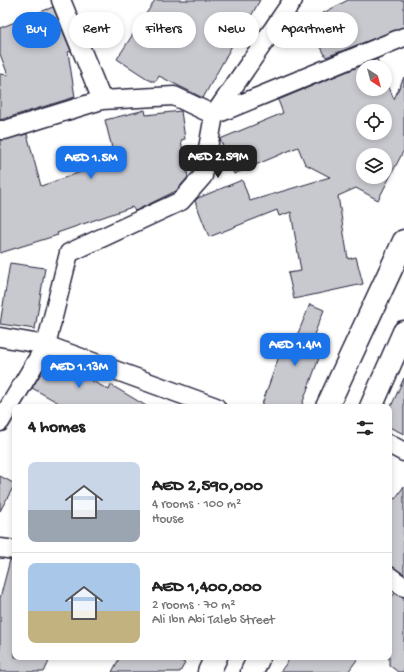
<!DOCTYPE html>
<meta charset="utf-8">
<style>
body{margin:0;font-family:"Gochi Hand",sans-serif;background:#f6f6f6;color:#222;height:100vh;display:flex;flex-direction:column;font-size:15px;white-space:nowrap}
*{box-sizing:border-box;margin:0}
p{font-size:13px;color:#767676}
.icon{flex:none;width:22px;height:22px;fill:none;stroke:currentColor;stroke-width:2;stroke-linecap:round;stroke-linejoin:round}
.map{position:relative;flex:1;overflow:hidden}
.sheet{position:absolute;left:12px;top:404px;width:380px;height:256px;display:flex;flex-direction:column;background:#fff;border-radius:8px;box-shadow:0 2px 6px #0003}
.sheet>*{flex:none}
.hud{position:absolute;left:12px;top:12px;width:380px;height:36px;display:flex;gap:8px}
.needle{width:26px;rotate:144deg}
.fabs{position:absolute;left:356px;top:60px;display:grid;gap:8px}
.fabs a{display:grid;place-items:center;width:36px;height:36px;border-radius:50%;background:#fff;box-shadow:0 2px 6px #0003;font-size:20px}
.price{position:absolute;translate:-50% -34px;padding:0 9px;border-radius:8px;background:#1a73e8;color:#fff;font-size:13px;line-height:26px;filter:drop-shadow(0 1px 2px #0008)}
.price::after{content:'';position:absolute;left:50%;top:24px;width:12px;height:9px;margin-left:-6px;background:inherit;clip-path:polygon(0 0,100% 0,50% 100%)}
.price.active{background:#222;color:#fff}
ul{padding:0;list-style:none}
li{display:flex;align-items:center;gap:12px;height:100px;padding:0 16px}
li+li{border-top:1px solid #e0e0e0}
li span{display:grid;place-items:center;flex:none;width:112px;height:80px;border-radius:8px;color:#555}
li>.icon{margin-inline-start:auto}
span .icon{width:48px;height:48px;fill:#fffc;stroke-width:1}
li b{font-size:17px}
h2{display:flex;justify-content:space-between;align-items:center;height:48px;padding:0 16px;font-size:17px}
.tag{padding:0 14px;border-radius:18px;background:#fff;box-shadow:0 2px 6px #0003;font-size:14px;line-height:36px}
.tag.active{background:#1a73e8;color:#fff}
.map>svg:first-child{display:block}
.building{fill:#c8c8cf;stroke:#22223b;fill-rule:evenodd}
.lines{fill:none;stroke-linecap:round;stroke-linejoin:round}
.minor-casing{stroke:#22223b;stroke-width:21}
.major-casing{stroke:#22223b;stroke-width:25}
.minor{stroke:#fff;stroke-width:18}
.major{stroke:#fff;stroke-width:22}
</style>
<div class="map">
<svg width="404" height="672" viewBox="0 0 404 672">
<rect width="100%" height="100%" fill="#fff"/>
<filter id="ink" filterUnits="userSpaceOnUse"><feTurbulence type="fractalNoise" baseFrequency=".025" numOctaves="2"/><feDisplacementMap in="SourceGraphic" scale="8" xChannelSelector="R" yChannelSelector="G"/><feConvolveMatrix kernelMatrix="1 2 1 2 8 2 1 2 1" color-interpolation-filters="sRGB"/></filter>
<g filter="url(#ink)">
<!-- building -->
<path class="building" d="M155 0H260L246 25 244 24 203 98 159 76 156 81H151L117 59Z
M348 0H404V27L326 57 308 21Z
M53 7 71 51 68 52 75 97 0 120V74L8 75 0 54V28Z
M377 59 380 67H363V89H385V78L394 99 404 77V150L378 200 356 188 338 196 348 259 356 257 363 284 294 299 288 273 301 271 291 212 279 216 277 210 209 237 195 201 198 198 242 180 250 201 330 177 305 164 298 147 234 174 220 139 283 113 278 100ZM363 111H385V133H363ZM363 155H385V177H363Z
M145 110 146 115 181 111 185 139 181 140 188 177 176 191 135 211 132 207 57 233 58 235 0 253V140L27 134 41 186 115 160 105 120Z
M10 263 45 268 35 329 0 324Z
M310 304 324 310 306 354 319 358 301 407H261L283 345 292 348Z
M50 358 109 390 111 385 148 407H66L32 388Z
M404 378V434L389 427V411Z
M0 476 15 484 0 511Z
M404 486V574L389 566V495L395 499Z
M10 560H15V657H51L44 672H0V598Z
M395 593 404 597V672H398L389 665V601Z
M120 657H174L185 663 180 672H112Z
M291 657H359L348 672H280Z"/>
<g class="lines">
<defs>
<path id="minor" d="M61 0 102 100
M0 130H5L102 100 174 96 214 115 293 0
M0 337 46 345 216 407
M0 422 46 345 69 253 181 201 203 176 214 115 404 37
M389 444 404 452
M0 548 15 550
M389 576 404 587"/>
<path id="major" d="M327 407 404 241
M371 407 404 332
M209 672 216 657
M252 672 259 657"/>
</defs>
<!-- minor casing -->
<use href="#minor" class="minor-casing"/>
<!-- major casing -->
<use href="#major" class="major-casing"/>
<!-- minor -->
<use href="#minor" class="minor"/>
<!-- major -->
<use href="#major" class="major"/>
</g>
</g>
</svg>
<div class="fabs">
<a><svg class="needle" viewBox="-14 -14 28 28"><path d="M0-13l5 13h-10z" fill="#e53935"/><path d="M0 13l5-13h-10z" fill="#767676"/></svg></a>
<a><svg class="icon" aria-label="locate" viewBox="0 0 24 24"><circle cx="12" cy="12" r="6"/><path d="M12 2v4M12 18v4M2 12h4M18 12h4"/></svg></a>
<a><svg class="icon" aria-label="layers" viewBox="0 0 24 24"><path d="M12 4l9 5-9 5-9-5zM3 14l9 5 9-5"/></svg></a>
</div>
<b class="price active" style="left:218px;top:179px">AED 2.59M</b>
<b class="price" style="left:91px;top:180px">AED 1.5M</b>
<b class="price" style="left:295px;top:367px">AED 1.4M</b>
<b class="price" style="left:79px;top:389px">AED 1.13M</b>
<div class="hud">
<a class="tag active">Buy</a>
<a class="tag">Rent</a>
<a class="tag">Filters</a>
<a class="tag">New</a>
<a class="tag">Apartment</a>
</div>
<section class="sheet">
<h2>4 homes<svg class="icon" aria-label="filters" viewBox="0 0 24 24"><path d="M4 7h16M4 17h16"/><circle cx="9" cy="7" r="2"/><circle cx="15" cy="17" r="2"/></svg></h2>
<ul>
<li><span style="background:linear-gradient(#c9d6e8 60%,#9aa5b1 0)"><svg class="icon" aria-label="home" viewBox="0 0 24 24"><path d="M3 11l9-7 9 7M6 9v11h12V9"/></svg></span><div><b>AED 2,590,000</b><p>4 rooms · 100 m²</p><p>House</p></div></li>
<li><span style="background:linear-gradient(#a9c7e8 60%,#c2b280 0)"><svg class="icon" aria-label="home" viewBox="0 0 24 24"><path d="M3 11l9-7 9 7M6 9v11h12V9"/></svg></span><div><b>AED 1,400,000</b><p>2 rooms · 70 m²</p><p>Ali Ibn Abi Taleb Street</p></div></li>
</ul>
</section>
</div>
